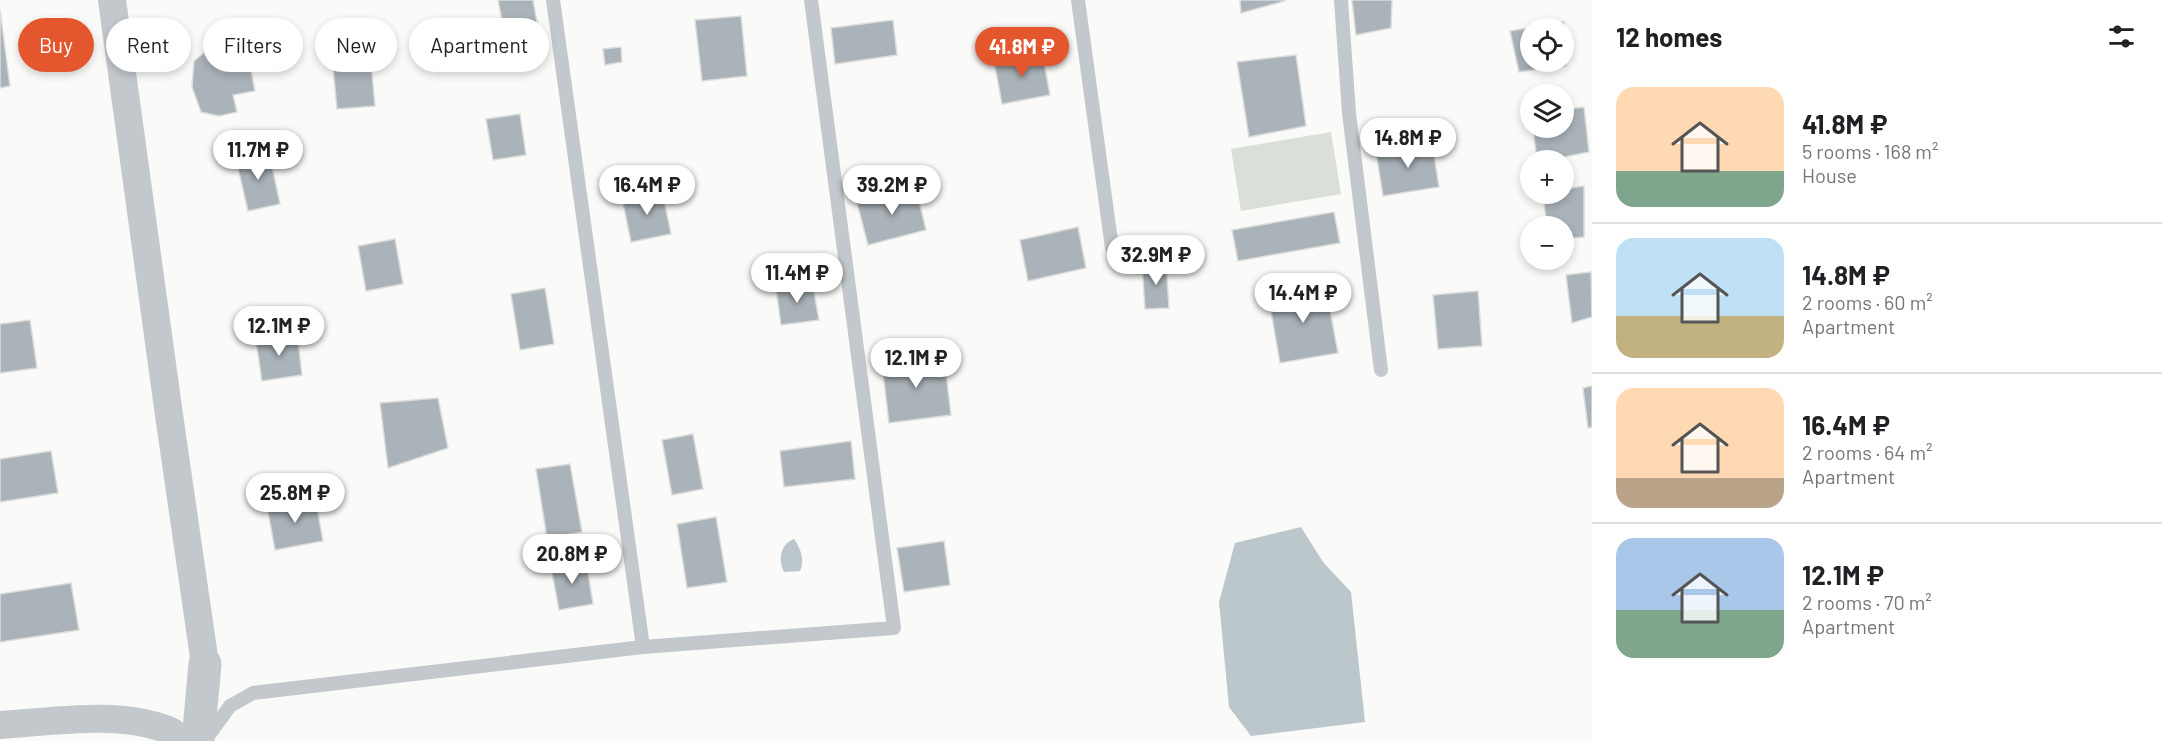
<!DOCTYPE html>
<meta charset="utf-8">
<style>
body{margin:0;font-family:Barlow,sans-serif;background:#f6f6f6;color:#202124;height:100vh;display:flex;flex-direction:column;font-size:22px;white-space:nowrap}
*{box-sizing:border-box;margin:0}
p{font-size:20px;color:#757577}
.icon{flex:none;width:33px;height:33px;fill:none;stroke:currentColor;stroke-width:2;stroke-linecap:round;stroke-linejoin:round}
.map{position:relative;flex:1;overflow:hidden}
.side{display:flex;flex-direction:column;background:#fff;width:570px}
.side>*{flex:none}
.top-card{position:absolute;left:18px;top:18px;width:570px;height:54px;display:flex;gap:12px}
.controls{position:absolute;left:1520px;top:18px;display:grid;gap:12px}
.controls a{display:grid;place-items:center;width:54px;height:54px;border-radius:50%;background:#fff;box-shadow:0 3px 9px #0003;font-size:30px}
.price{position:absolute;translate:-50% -51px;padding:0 14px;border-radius:21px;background:#fff;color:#222;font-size:20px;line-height:39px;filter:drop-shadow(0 2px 3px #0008)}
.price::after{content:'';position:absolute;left:50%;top:36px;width:18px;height:14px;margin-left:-9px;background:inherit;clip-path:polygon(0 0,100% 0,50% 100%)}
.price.current{background:#e4572e;color:#fff}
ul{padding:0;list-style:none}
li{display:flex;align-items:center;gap:18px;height:150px;padding:0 24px}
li+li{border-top:2px solid #e0e0e0}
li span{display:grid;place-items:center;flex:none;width:168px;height:120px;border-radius:18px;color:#555}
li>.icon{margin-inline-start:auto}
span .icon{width:72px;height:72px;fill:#fffc;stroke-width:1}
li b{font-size:26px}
h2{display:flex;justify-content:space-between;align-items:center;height:72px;padding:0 24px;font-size:26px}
.pill{padding:0 21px;border-radius:27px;background:#fff;box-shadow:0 3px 9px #0003;font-size:21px;line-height:54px}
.pill.current{background:#e4572e;color:#fff}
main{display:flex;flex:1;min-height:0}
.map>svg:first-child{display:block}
.green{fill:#dadfd7}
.water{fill:#bbc7cb}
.building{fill:#aab3b9;stroke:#dcdcda;stroke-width:1.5;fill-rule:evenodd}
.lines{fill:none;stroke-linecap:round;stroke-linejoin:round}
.service{stroke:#c3c8cc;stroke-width:14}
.minor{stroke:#c3c8cc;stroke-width:28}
.tertiary{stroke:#c3c8cc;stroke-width:33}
</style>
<main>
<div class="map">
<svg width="1592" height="741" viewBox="0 0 1592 741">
<rect width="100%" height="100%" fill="#fafaf8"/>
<!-- green -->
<path class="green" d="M1331 132 1341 194 1241 211 1231 149Z"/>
<!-- water -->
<path class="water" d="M1301 527 1323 562 1351 592 1365 722 1251 736 1229 707 1219 602 1235 543Z
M794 539C801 549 805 560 800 571L784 572C778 560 780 544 794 539Z"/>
<!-- building -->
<path class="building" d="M498 0H533L541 45 508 51Z
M1240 0H1285V1L1241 13Z
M1352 0H1392L1391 28 1356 35Z
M0 10 10 86 0 88Z
M741 16 747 76 702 81 695 20Z
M893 20 897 55 835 64 831 28Z
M1564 22 1566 66 1519 72 1510 31ZM1530 28H1563V62H1530Z
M236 43 239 57 248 55 255 91 233 95 237 112 219 116 201 112 192 87 194 61 210 48Z
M621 47 622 62 605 65 603 49Z
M1042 52 1050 95 1002 104 994 61Z
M1296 55 1306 126 1249 137 1237 62Z
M371 63 375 106 337 109 333 67Z
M1584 107 1589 152 1549 160H1537L1533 128H1563V110Z
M520 114 526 155 493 160 486 119Z
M1432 143 1439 187 1383 196 1376 152Z
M269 152 280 204 248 211 236 159Z
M1584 186V237L1563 239V226H1547L1543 194H1563V189Z
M916 188 926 230 868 245 857 203Z
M662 190 671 234 631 242 622 198Z
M1334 212 1340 243 1238 261 1232 230Z
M1078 227 1086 268 1028 281 1020 240Z
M395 239 403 284 366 291 358 246Z
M1166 263 1169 308 1145 309 1142 264Z
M1591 272 1592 317 1572 323 1566 275Z
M812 281 819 320 781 325 776 288Z
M1325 284 1338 353 1280 363 1268 294Z
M545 288 554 344 520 350 511 294Z
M1478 291 1482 346 1438 349 1433 295Z
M30 320 37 368 0 373V324Z
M297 332 302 375 262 381 256 341Z
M944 356 951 415 889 423 882 364Z
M1592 386V427L1588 428 1583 388Z
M438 398 448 448 388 468 380 403Z
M693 434 703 489 672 495 662 440Z
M851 441 855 479 784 487 780 451Z
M51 451 58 493 0 502V459Z
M570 464 582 532 547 538 536 469Z
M315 497 323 541 275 550 267 506Z
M716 517 727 582 687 588 677 524Z
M944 541 950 585 904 592 897 548Z
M586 561 593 604 559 610 551 567Z
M71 583 79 630 0 642V594Z"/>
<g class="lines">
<!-- service -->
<path class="service" d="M553 0 643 647
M1078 0 1112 248
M1341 0 1349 113 1381 370
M206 739 230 706 253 693 643 647 894 628 811 0"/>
<!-- minor -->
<path class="minor" d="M112 0 169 415 205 664
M0 725C52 722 118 710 168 730 174 732 178 737 183 741"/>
<!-- tertiary -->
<path class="tertiary" d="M198 741 205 664"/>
</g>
</svg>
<div class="controls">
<a><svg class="icon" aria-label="locate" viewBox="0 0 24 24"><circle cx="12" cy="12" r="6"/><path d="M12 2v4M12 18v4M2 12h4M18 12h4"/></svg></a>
<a><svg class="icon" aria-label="layers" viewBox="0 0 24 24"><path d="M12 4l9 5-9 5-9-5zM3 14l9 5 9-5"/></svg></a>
<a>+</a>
<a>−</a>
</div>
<b class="price current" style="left:1022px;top:78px">41.8M ₽</b>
<b class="price" style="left:1408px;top:169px">14.8M ₽</b>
<b class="price" style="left:258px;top:181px">11.7M ₽</b>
<b class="price" style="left:647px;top:216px">16.4M ₽</b>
<b class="price" style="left:892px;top:216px">39.2M ₽</b>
<b class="price" style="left:1156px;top:286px">32.9M ₽</b>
<b class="price" style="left:797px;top:304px">11.4M ₽</b>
<b class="price" style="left:1303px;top:324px">14.4M ₽</b>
<b class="price" style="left:279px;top:357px">12.1M ₽</b>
<b class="price" style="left:916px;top:389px">12.1M ₽</b>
<b class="price" style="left:295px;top:524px">25.8M ₽</b>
<b class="price" style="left:572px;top:585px">20.8M ₽</b>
<div class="top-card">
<a class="pill current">Buy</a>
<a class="pill">Rent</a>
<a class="pill">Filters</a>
<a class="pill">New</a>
<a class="pill">Apartment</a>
</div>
</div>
<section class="side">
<h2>12 homes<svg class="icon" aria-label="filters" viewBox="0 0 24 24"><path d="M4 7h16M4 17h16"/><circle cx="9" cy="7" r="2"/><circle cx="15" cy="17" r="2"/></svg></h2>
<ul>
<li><span style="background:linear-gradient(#ffd9b3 70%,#7fa58c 0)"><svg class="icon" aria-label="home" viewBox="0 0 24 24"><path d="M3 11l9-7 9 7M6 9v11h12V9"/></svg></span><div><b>41.8M ₽</b><p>5 rooms · 168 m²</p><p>House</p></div></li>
<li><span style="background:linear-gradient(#bfe0f5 65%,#c2b280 0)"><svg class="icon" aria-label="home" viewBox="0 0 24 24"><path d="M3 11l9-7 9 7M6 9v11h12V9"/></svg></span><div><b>14.8M ₽</b><p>2 rooms · 60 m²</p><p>Apartment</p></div></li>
<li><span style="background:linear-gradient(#ffd9b3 75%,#b9a48a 0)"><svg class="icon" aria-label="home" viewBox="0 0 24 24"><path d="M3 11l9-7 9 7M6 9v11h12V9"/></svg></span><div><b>16.4M ₽</b><p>2 rooms · 64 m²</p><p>Apartment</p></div></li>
<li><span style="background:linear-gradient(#a9c7e8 60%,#7fa58c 0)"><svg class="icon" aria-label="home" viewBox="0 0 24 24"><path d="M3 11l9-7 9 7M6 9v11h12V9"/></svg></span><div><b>12.1M ₽</b><p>2 rooms · 70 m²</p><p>Apartment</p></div></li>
</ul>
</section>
</main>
